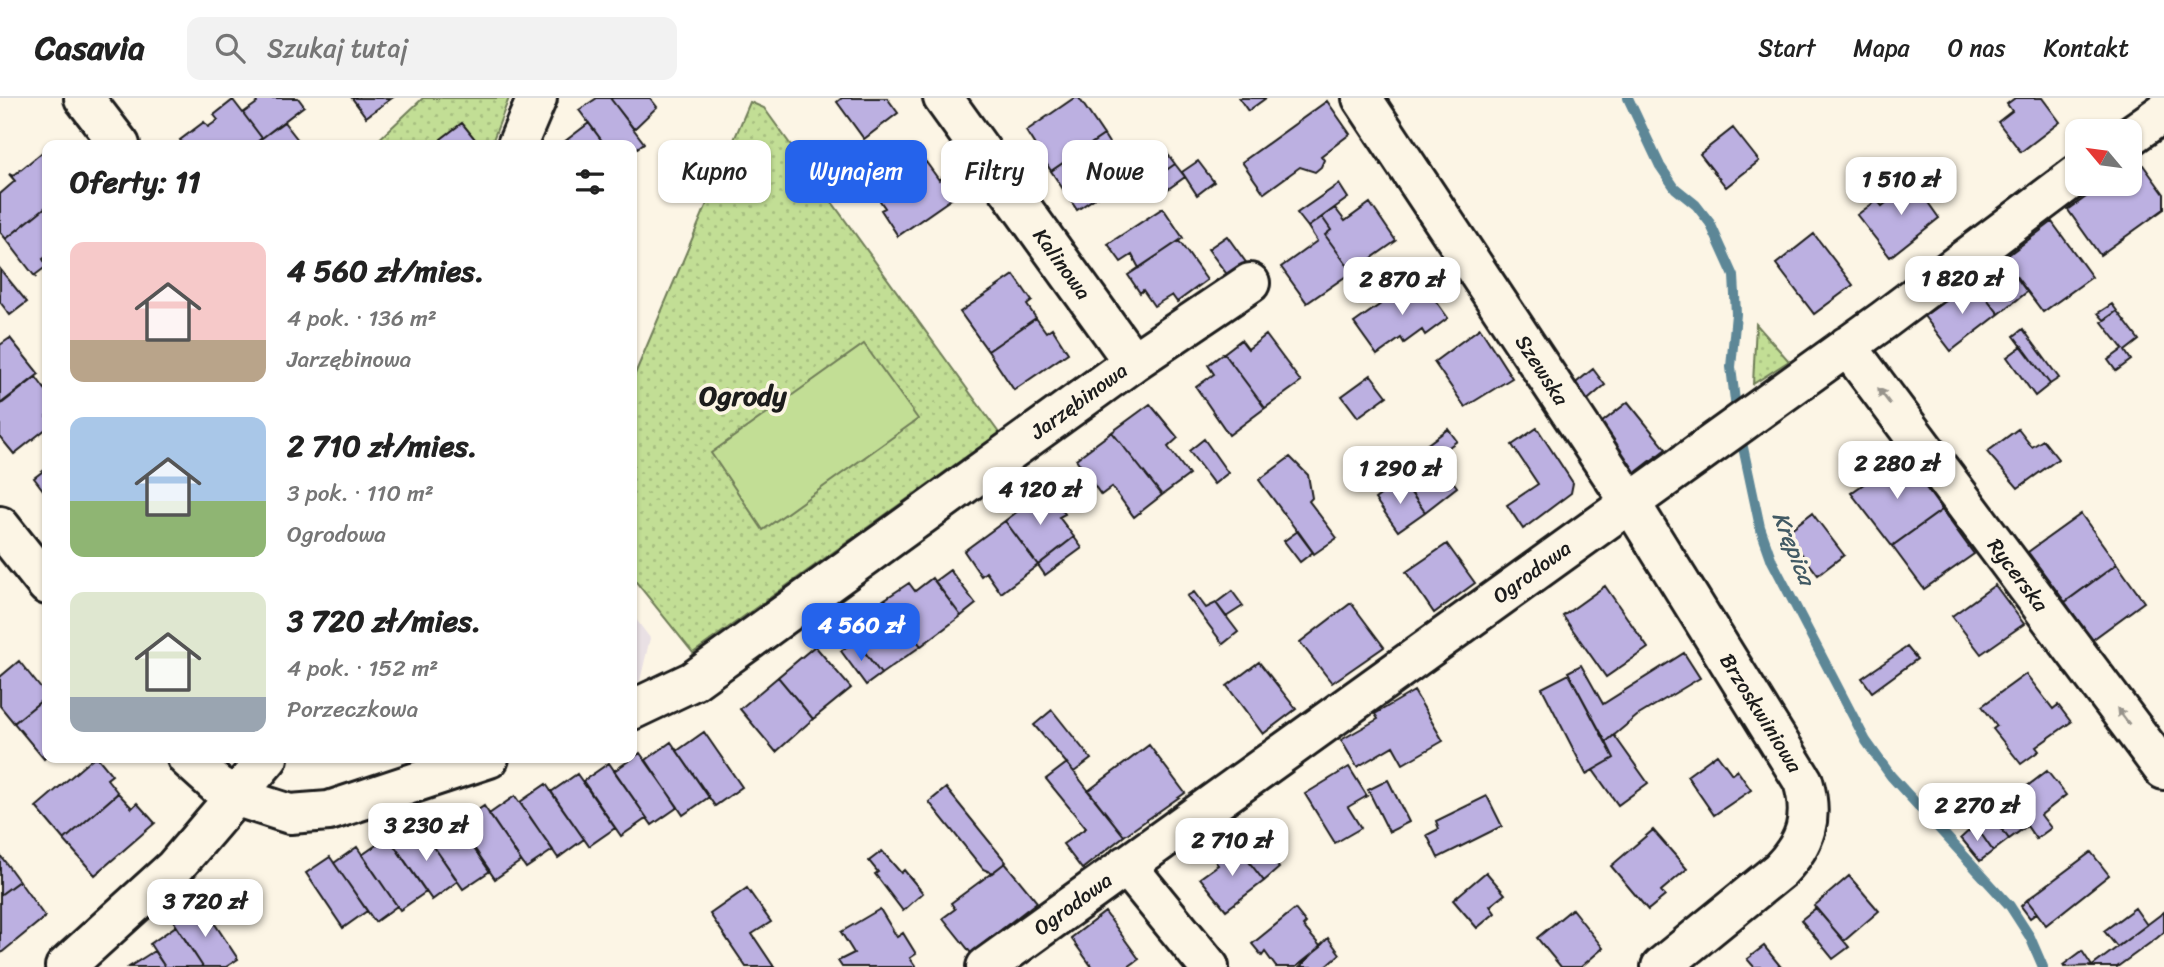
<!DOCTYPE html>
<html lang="pl">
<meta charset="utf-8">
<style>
body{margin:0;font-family:Sriracha,sans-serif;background:#f2f2f2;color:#222;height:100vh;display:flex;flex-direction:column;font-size:26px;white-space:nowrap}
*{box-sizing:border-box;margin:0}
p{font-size:23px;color:#767676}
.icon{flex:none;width:38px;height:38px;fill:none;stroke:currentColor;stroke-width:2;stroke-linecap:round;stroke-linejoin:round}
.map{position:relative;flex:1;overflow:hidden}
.drawer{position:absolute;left:42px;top:42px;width:595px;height:623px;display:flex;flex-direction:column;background:#fff;border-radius:14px;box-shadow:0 2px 5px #0004}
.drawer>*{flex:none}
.top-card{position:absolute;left:658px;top:42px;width:665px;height:63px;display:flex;gap:14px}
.needle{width:46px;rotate:299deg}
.tools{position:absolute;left:2065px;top:21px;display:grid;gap:14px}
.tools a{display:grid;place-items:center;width:77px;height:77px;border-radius:14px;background:#fff;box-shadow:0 2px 5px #0004;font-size:35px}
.price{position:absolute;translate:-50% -60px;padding:0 16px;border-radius:14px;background:#fff;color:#222;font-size:23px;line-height:46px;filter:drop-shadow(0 2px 4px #0008)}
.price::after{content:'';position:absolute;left:50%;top:42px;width:21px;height:16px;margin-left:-10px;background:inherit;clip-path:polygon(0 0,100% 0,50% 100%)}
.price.on{background:#2563eb;color:#fff}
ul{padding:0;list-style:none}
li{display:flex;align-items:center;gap:21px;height:175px;padding:0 28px}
li span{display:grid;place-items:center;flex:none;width:196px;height:140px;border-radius:14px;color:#555}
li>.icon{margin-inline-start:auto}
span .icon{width:84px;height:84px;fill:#fffc;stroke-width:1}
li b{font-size:30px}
h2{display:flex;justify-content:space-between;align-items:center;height:84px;padding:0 28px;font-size:30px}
.tag{padding:0 24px;border-radius:14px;background:#fff;box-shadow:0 2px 5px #0004;font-size:24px;line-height:63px}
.tag.on{background:#2563eb;color:#fff}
header{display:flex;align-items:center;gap:42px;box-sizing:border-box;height:98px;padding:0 35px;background:#fff;border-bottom:2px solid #e0e0e0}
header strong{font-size:33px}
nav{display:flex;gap:38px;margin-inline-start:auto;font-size:24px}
.search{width:490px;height:63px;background:#f2f2f2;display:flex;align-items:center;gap:18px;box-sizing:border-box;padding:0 24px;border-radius:14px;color:#767676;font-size:26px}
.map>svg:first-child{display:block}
.built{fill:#e9e0e4}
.green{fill:url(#green-dots);stroke:#6f7d58;stroke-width:2}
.pitch{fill:#c2de95;stroke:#6f7d58;stroke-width:2}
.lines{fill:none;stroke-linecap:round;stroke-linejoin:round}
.stream{stroke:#5d8797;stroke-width:10}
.building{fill:#bcb0e1;stroke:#1c1c1c;stroke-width:2}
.minor-casing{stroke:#1c1c1c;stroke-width:44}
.minor{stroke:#fcf5e5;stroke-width:38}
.oneway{fill:#97938b}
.labels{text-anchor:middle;stroke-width:7;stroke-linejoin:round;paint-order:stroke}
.street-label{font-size:21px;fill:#1c1c1c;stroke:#fcf5e5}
.water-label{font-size:23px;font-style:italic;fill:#425a64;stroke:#fcf5e5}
.district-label{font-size:28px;font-weight:bold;fill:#1c1c1c;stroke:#fcf5e5}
</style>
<header>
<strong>Casavia</strong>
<div class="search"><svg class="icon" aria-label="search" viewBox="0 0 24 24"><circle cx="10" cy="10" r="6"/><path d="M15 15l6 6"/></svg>Szukaj tutaj</div>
<nav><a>Start</a><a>Mapa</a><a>O nas</a><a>Kontakt</a></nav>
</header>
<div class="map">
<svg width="2164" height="869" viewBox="0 0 2164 869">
<defs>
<pattern id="green-dots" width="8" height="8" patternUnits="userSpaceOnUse" patternTransform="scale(1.75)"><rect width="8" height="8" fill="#c2de95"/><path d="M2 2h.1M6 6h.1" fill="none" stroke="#a6be80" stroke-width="1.8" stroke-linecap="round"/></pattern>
</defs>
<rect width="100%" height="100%" fill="#fcf5e5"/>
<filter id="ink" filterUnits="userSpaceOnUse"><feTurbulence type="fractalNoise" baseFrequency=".0143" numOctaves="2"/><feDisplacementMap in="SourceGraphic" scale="14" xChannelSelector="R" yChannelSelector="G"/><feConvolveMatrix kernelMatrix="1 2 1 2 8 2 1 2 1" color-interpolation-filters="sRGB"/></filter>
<g filter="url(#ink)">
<!-- built -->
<path class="built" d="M632 516 650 540 640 583 632 585Z"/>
<!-- green -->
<path class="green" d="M423 0H509L491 47H373Z
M750 4 764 10 999 335 693 555 632 479V283Z
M1756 226 1789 263 1753 286Z"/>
<!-- pitch -->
<path class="pitch" d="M864 246 918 321 763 432 711 355Z"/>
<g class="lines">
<!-- stream -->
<path class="stream" d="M1628 0 1660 68 1675 90 1696 107 1710 125 1734 178 1736 216 1731 269 1737 320
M1740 335 1760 429 1772 463 1866 643 1891 678 2010 808 2030 839 2043 869"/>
</g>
<!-- building -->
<path class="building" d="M254 0H298L304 8 262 40 243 15 257 5Z
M352 0H392L366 19Z
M597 0H610L644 45 632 54V47H605L579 12Z
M610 0H650L657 9 634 31Z
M842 0H887L898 15 864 41 837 4Z
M1074 0H1079L1104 37 1051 73 1026 33Z
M1239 0H1266L1248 13Z
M2015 0H2042L2060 24 2021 54 1998 24 2012 13 2007 6Z
M233 2 262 40 253 47H184L180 42 204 24 208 29 218 22 214 17Z
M1327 3 1350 36 1321 58 1324 62 1321 69 1315 74 1300 69 1264 95 1242 64Z
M284 24 302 47H253L262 40Z
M462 25 479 46 445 47 441 41Z
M589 25 605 47H566L564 44Z
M1733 30 1759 63 1726 89 1700 56Z
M1104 37 1129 77 1077 112 1051 73Z
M1164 51 1175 66 1152 82 1142 67Z
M45 52 42 56 47 63V108L6 141 0 134V96L15 83 9 76 13 78Z
M2138 60 2164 96V111L2100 157 2068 112 2104 86H2130V67Z
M1198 63 1214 84 1197 97 1182 74Z
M926 64 939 82 943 78 957 97 898 138 881 112 885 110 873 93 902 73 906 78Z
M1175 66 1185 79 1161 96 1152 82Z
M1919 78 1935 97 1927 103 1939 120 1890 159 1857 117 1877 102 1882 108Z
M1339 86 1348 100 1308 129 1297 115Z
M1370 105 1396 143 1352 174 1325 137 1331 132 1322 119 1335 110 1345 123Z
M47 108V158L43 161 47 168 35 177 36 180 6 141Z
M1163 110 1183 140 1139 170 1132 157 1121 164 1108 146Z
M1322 119 1331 132 1325 137 1352 174 1307 205 1281 169 1317 143 1308 129Z
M2052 124 2092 179 2043 214 2003 161Z
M1814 136 1853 187 1814 216 1776 166Z
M1227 138 1250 170 1232 183 1208 151Z
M1179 143 1207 182 1177 204 1172 197 1154 208 1143 192 1140 195 1128 177Z
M2003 161 2027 194 1999 216 1973 183Z
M0 171 27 204 10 217 0 204Z
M1014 177 1032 203 1027 207 1036 220 988 253 960 214Z
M1419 179 1448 220 1425 237 1422 232 1404 245 1401 240 1377 257 1354 225Z
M1973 183 1999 216 1951 253 1924 218Z
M2112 206 2117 213 2104 222 2098 215Z
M2117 213 2139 242 2125 253 2131 262 2116 273 2108 262 2123 251 2102 224Z
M1036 220 1046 234 1052 230 1068 255 1014 292 988 253Z
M1480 230 1512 280 1465 309 1434 264Z
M2023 231 2059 280 2050 286 2014 238Z
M1266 237 1301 284 1265 310 1224 255 1241 242 1248 251Z
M10 240 39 276 0 306V247Z
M2022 248 2050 286 2035 298 2007 259Z
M1224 255 1265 310 1229 337 1196 289 1214 276 1208 267Z
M1593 271 1605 287 1583 306 1572 288Z
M1371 277 1387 298 1358 319 1342 298Z
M36 279 47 294V330L14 356 0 339V307Z
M1628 304 1666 351 1635 375 1596 329Z
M1150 306 1178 340 1168 349 1189 377 1162 397 1112 334Z
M1537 330 1573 385 1571 395 1523 431 1507 407 1538 386 1512 347Z
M1448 331 1457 343 1403 383 1394 371Z
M2018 331 2032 349 2043 342 2058 361 2018 390 1987 354Z
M1112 334 1162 397 1134 419 1112 389 1101 397 1076 361Z
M1204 341 1228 375 1214 386 1189 353Z
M1903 358 1942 412 1892 448 1851 395Z
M1290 359 1308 377 1312 400 1309 403 1337 440 1314 456 1259 382Z
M1435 359 1457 389 1425 414 1403 383Z
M47 370V397L34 380Z
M1401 382 1425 414 1398 433 1375 401Z
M1046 391 1065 416 1059 419 1074 439 1038 467 1005 423Z
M1942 412 1974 456 1924 491 1892 448Z
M1812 415 1844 457 1818 477 1786 435Z
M2081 416 2117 466 2065 504 2028 454Z
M1005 423 1038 467 1001 495 986 474 981 478 964 453Z
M1298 433 1313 454 1300 464 1284 443Z
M1074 439 1082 450 1045 477 1038 467Z
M1447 446 1475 485 1434 515 1406 474Z
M2117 466 2144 504 2092 542 2065 504Z
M950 472 976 506 961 518 935 483Z
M932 480 961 518 921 548 885 501 909 485 915 493Z
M1995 487 2024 526 1981 556 1952 518Z
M1605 488 1648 550 1606 579 1563 518Z
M1232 493 1243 508 1226 519 1216 505Z
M1194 494 1206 510 1216 505 1238 534 1223 546 1187 498Z
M885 501 921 548 881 576 853 539 871 526 864 516Z
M1351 505 1384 549 1332 585 1300 544Z
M856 542 881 576 866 587 841 553Z
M815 548 851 590 813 621 778 579Z
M1907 549 1917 561 1872 594 1862 580Z
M1684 555 1700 580 1637 618 1606 644 1568 574 1581 567 1603 606Z
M19 563 47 598 14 625 0 608V579Z
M1259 564 1296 611 1263 636 1227 588Z
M1569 576 1614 660 1586 676 1542 590Z
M2026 576 2053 611 2058 607 2071 624 2036 649 2039 653 2021 666 1993 631 1997 628 1982 608Z
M778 579 813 621 776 654 740 611Z
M1414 593 1443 643 1403 666 1393 648 1357 669 1341 642 1378 621 1375 616Z
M47 598V658L44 661 14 625Z
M1052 612 1091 661 1074 674 1034 627Z
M704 634 742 689 715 708 677 653Z
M1614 637 1648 685 1618 707 1593 672 1614 660 1606 644Z
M671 644 709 699 683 717 646 662Z
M1149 647 1185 695 1124 738 1088 693Z
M640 655 678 709 652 727 614 673Z
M1717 656 1732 676 1737 672 1751 692 1714 717 1687 678Z
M93 660H98L112 677 107 681 118 695 64 742 36 709Z
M609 665 647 720 621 738 583 683Z
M1067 665 1124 738 1082 771 1063 746 1086 730 1046 681Z
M1349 669 1367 698 1348 709 1361 730 1335 745 1305 696Z
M2047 673 2066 697 2041 717 2051 730 2036 741 2027 728 2009 741 1991 716Z
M577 676 615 730 589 748 551 694Z
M1388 682 1409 724 1389 734 1368 692Z
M546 686 584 741 558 760 520 704Z
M946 690 1006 764 992 775 983 771 929 704Z
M118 695 132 710 137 705 155 725 95 777 64 742Z
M515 698 553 752 526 770 489 716Z
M1487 698 1502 728 1438 760 1427 737 1439 731 1436 723Z
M484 708 521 763 495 781 457 726Z
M1991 716 2009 741 1993 753 1975 727Z
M452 718 490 773 463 791 426 737Z
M1975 727 1993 753 1980 763 1961 740Z
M420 729 458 783 432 802 394 747Z
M1653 732 1687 771 1661 793 1665 798 1648 812 1611 768Z
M1250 734 1279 770 1264 783 1235 746Z
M388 739 426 794 400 812 362 757Z
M1235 746 1264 783 1226 812 1200 780 1218 767 1215 763Z
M357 749 397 808 375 824 334 765Z
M882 753 901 775 904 772 923 795 903 813 875 776 878 774 869 763Z
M2091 754 2109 777 2046 827 2027 802Z
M0 757 19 783 0 797Z
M330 759 367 813 343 830 306 775Z
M1005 765 1037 804 971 855 943 820 955 811 951 805Z
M1486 774 1505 796 1490 808 1495 815 1477 830 1453 802Z
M1849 778 1879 813 1844 843 1814 808Z
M19 783 45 819 0 856V797Z
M747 790 771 824 752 836 774 869H746L710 816Z
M2027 802 2037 815 2030 820 2021 808Z
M201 805 238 861 226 869H203L174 824Z
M1816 810 1849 849 1833 861 1801 822Z
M2135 810 2147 827 2117 849 2104 833Z
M880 811 897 839 903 835 916 856 910 860 916 869H842L838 863 854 855 841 834Z
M1295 811 1306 825 1303 828 1321 849 1296 869H1276L1265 854 1262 858 1252 846Z
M1572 811 1603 850 1581 869H1561L1537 840Z
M1105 814 1139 861 1128 869H1092L1071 840Z
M2164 814V834L2157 840 2117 869H2091Z
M176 828 203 869H165L150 846Z
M1328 840 1340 856 1325 869H1300Z
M1764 848 1781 869H1754L1747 861Z
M154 853 165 869H129Z
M2082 853 2092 868 2064 869 2063 867Z"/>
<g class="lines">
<defs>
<path id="minor" d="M84 0 120 47
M943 0 1133 264
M1362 0 1630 404 1803 683C1814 720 1806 745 1780 772L1661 869
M2130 38 2164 14
M517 47 537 0
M1847 248 2164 672
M0 428 47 487
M632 612 693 583 1133 264 1250 185
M187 660 217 687 237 699 290 716 329 713 489 660
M1126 767 1209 869
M65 869 174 770 268 660
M986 869 1884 222 2077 77"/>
</defs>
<!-- minor casing -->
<use href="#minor" class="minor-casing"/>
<!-- minor -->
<use href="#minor" class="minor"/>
</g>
<!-- one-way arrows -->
<defs><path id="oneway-solid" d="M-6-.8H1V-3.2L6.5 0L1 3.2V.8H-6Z" transform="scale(1.75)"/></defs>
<g class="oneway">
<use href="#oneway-solid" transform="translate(1884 298) rotate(-127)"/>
<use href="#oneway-solid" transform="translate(2123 618) rotate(-127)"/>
</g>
</g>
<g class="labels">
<!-- street labels -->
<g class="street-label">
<text transform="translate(1062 166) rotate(54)" y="7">Kalinowa</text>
<text transform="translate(1542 272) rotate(57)" y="7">Szewska</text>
<text transform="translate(1079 303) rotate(-36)" y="7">Jarzębinowa</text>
<text transform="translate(1532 474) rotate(-36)" y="7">Ogrodowa</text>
<text transform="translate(2018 477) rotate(53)" y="7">Rycerska</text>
<text transform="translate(1761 615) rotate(58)" y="7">Brzoskwiniowa</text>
<text transform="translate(1073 806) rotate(-36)" y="7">Ogrodowa</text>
</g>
<!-- water labels -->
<g class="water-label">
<text transform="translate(1794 450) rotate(68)" y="8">Krępica</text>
</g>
<!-- district labels -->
<g class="district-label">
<text x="743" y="307">Ogrody</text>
</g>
</g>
</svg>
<div class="tools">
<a><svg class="needle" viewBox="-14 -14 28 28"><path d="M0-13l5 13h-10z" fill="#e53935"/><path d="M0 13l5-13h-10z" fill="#767676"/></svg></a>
</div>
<b class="price" style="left:1901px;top:119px">1 510 zł</b>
<b class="price" style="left:1962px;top:218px">1 820 zł</b>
<b class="price" style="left:1402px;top:219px">2 870 zł</b>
<b class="price" style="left:1897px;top:403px">2 280 zł</b>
<b class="price" style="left:1400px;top:408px">1 290 zł</b>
<b class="price" style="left:1040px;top:429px">4 120 zł</b>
<b class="price on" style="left:861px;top:565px">4 560 zł</b>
<b class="price" style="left:1977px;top:745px">2 270 zł</b>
<b class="price" style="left:426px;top:765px">3 230 zł</b>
<b class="price" style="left:1232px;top:780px">2 710 zł</b>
<b class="price" style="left:205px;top:841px">3 720 zł</b>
<div class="top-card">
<a class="tag">Kupno</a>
<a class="tag on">Wynajem</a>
<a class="tag">Filtry</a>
<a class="tag">Nowe</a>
</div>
<section class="drawer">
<h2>Oferty: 11<svg class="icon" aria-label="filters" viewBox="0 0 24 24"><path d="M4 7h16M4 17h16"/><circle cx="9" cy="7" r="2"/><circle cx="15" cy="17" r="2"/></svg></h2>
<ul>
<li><span style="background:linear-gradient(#f6c9c9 70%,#b9a48a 0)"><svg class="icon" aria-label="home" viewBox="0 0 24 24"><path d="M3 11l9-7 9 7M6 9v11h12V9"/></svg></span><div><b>4 560 zł/mies.</b><p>4 pok. · 136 m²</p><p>Jarzębinowa</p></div></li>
<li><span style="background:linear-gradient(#a9c7e8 60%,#8fb573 0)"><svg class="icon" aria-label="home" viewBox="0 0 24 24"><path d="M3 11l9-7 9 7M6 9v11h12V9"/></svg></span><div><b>2 710 zł/mies.</b><p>3 pok. · 110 m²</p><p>Ogrodowa</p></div></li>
<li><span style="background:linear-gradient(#dfe7d0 75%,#9aa5b1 0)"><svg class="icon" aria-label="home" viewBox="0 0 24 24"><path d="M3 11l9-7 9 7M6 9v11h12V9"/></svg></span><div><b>3 720 zł/mies.</b><p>4 pok. · 152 m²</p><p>Porzeczkowa</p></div></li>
</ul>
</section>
</div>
